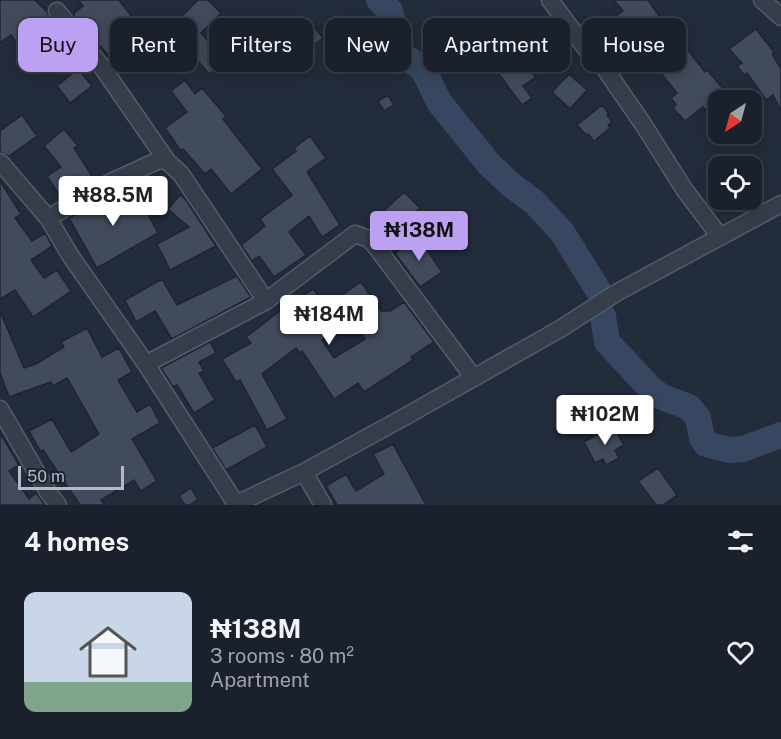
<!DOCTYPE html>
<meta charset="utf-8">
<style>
body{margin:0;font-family:"Public Sans",sans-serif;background:#272e38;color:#f1f3f6;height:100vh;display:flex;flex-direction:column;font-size:22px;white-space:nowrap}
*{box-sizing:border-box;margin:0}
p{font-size:20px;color:#9fa3a9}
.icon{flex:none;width:33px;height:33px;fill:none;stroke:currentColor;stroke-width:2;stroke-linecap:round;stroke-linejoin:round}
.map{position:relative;height:505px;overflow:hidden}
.panel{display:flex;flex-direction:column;background:#1a212c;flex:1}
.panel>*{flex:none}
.top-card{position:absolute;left:18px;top:18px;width:746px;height:54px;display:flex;gap:12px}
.needle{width:39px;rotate:216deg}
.tools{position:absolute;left:708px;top:90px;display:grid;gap:12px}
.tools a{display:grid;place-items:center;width:54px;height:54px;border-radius:12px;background:#1a212c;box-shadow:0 3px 15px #0003,0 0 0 2px #383e48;font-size:30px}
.scale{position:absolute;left:18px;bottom:15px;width:106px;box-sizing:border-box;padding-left:6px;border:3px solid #b2b9c7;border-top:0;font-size:16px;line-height:21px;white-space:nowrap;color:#b2b9c7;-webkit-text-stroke:4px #1c2330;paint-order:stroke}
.price{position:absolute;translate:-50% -51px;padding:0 14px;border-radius:6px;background:#fff;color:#222;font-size:20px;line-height:39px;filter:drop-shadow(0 2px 3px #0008)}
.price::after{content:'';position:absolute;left:50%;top:36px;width:18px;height:14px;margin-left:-9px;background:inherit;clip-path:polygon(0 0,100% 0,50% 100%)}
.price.on{background:#bca0f2;color:#111}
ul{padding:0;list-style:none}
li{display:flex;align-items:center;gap:18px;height:150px;padding:0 24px}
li+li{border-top:2px solid #383e48}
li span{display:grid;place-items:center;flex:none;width:168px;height:120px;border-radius:12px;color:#555}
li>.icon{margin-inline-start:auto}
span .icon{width:72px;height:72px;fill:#fffc;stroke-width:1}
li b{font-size:26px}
h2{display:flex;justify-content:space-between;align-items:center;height:72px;padding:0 24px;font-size:26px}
.tag{padding:0 21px;border-radius:12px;background:#1a212c;box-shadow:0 3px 15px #0003,0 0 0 2px #383e48;font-size:21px;line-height:54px}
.tag.on{background:#bca0f2;color:#111}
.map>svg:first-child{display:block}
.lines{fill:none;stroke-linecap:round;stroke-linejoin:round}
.river{stroke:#374661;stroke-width:26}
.building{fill:#424b5c;stroke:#1e2532;stroke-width:1.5;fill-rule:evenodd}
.street-casing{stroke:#555c69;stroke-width:19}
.street{stroke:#373e4b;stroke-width:16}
</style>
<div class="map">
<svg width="781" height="505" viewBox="0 0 781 505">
<rect width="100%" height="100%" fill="#232c3a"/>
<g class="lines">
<!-- river -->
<path class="river" d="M379 0 390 11 401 54 423 69 439 102 489 164 510 184 534 202 562 232 598 290
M603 316 607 342 651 389 662 397 689 407 698 418 702 438 706 444 729 450 743 449 781 435"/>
</g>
<!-- building -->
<path class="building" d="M0 0H35L47 12 49 17 37 29 52 47 64 37 72 46 47 67 37 55 31 61 11 35 0 43Z
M78 0H119L141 29 152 20 164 34 198 0H208L221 13 201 33 225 60 209 74 186 47 184 49 176 42 156 59 151 53 124 74 73 14 83 6Z
M614 0H648L659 16 616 44 603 24 623 11Z
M521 18 534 32 524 41 543 67 533 74 536 77 523 86 532 98 522 105 496 70 508 61 493 45Z
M309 21 323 38 297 59 283 42Z
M756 29 774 52 772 54 781 69V111L773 95 766 100 747 73 744 75 737 66 742 63 729 49Z
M687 49 705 72 707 70 727 93 706 110 703 107 685 121 673 108 676 105 671 98 677 93 659 71Z
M78 69 92 86 70 103 57 86Z
M569 74 587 90 570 109 552 92Z
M185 80 195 94 202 88 226 116 223 119 262 169 231 194 211 169 205 174 183 149 181 151 165 128 187 112 171 91Z
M388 95 394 105 384 111 378 101Z
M602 105 609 114 607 115 612 122 608 125 610 128 594 141 588 134 587 136 577 125Z
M22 115 37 136 9 156 0 152V131Z
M64 129 78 146 74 148 94 179 61 198 47 176 61 167 44 146Z
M310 136 326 158 307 172 340 225 322 237 309 216 289 232 306 255 274 277 259 256 252 261 241 245 265 226 260 219 292 195 272 169 296 151 294 148Z
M0 181 21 214 15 218 32 241 45 233 52 246 31 260 44 278 57 270 71 291 33 317 15 290 0 299Z
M135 191 158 233 97 268 69 218 107 196 111 204Z
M404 192 420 208 386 240 370 224Z
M180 195 186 200 216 246 170 270 157 244 189 227 168 209Z
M418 237 442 272 420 287 395 253Z
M237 276 251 297 172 339 155 311 136 322 125 300 162 279 177 305Z
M361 282 381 311H390L404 302 434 342 411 357 413 360 364 392 358 383 334 399 302 351 300 353 296 348 262 374 287 419 267 430 240 380 236 382 222 359 251 343 246 337 293 301 294 302 313 289 326 306ZM351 318 365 339 334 358 322 340Z
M0 311 24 368 36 364 64 347 61 342 87 328 102 357 119 348 132 372 118 380 137 412 150 404 160 423 132 439 157 481 141 491 134 480 101 500 105 505H80L43 450 41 452 29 431 52 419 71 452 99 434 67 378 53 386 51 382 9 397 0 373Z
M210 342 216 353 199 362 204 371 199 373 215 400 194 413 177 385 173 387 161 368Z
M255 425 267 447 226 470 212 448Z
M613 426 624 445 615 450 619 458 606 465 603 459 595 463 584 442Z
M0 433 19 465 9 471 29 499 36 493 45 505H0Z
M393 444 426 505H337L326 486 346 474 356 491 384 474 373 454Z
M658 468 677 495 663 505H656L638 481Z
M191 488 198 499 190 505H185L179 496Z"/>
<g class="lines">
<defs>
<path id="street" d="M550 0 590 54 603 66 643 124 684 189 720 237
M762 0 781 17
M57 11 102 67 167 161
M0 162 48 218 70 255 146 364 236 504
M48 218 109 183 159 160 167 161 181 174 266 301
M146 364 266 301 355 234 369 239 377 248 474 378
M0 409 48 492 58 505
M304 472 323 505
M234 505 304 472 408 415 560 329 616 293 781 204"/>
</defs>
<!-- street casing -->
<use href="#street" class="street-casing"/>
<!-- street -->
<use href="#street" class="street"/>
</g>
</svg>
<div class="tools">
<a><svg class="needle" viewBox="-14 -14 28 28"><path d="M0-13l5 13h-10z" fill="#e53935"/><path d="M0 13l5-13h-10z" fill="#9fa3a9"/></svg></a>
<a><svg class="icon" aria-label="locate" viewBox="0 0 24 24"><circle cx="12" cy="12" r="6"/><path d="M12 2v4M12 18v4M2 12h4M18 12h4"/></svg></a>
</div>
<div class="scale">50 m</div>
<b class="price" style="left:113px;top:227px">₦88.5M</b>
<b class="price on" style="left:419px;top:262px">₦138M</b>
<b class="price" style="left:329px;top:346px">₦184M</b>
<b class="price" style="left:605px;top:446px">₦102M</b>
<div class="top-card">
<a class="tag on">Buy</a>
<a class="tag">Rent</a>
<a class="tag">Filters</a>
<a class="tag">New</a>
<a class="tag">Apartment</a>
<a class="tag">House</a>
</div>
</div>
<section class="panel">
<h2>4 homes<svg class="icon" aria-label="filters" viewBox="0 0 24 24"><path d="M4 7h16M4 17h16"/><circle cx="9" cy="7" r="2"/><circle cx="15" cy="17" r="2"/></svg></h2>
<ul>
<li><span style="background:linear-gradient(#c9d6e8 75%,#7fa58c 0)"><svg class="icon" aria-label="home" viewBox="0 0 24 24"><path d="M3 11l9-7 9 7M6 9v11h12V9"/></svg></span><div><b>₦138M</b><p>3 rooms · 80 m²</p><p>Apartment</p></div><svg class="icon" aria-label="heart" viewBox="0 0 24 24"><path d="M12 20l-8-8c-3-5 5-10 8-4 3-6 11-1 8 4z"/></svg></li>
</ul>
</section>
